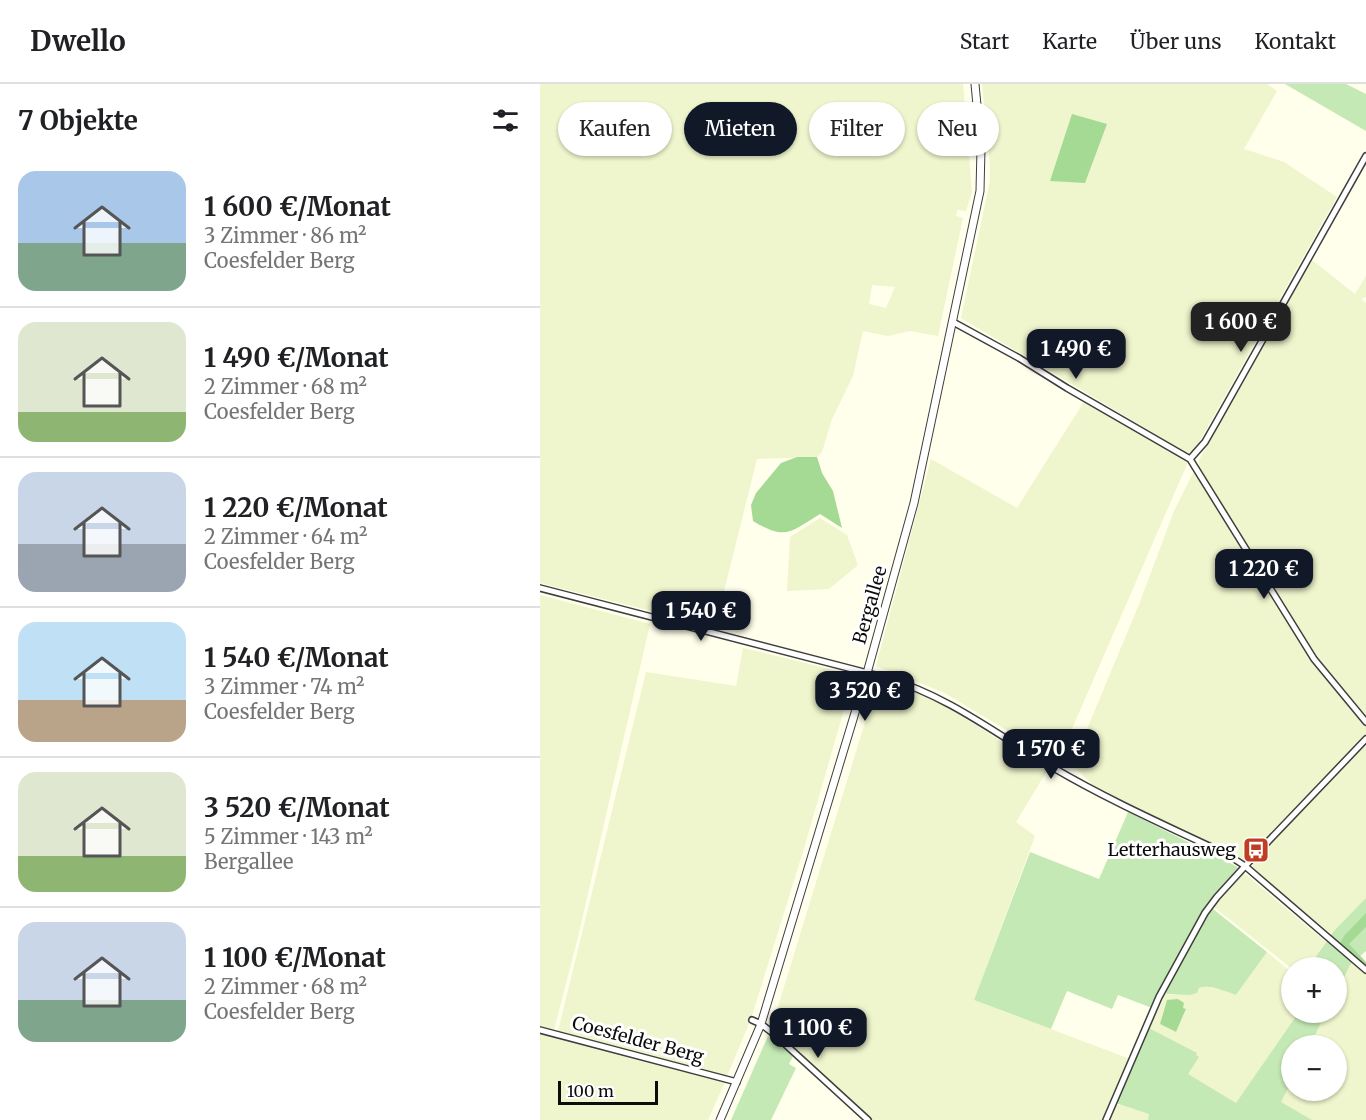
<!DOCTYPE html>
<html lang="de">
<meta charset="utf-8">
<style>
body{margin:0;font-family:Merriweather,serif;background:#f6f6f6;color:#202124;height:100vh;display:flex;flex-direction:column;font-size:22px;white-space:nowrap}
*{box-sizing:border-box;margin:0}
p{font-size:20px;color:#757577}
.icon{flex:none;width:33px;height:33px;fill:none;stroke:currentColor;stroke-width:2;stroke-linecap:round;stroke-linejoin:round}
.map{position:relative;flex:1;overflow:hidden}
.panel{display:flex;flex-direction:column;background:#fff;width:540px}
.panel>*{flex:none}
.hud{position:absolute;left:18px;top:18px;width:570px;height:54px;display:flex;gap:12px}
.fabs{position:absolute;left:741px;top:873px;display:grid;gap:12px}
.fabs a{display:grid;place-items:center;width:66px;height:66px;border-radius:50%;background:#fff;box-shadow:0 2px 4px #0004;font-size:30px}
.scale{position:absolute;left:18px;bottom:15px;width:100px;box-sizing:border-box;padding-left:6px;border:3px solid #0c0c0c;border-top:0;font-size:16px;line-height:21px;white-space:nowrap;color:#0c0c0c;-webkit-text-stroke:4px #fff;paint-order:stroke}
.price{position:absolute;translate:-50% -51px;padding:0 14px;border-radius:12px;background:#111827;color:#fff;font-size:20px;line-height:39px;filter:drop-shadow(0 2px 3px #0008)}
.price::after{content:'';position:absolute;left:50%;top:36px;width:18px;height:14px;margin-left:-9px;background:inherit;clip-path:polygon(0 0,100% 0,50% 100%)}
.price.on{background:#222;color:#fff}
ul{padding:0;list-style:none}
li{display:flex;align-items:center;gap:18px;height:150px;padding:0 18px}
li+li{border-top:2px solid #e0e0e0}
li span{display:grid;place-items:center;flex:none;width:168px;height:120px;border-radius:18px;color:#555}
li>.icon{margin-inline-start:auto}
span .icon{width:72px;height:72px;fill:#fffc;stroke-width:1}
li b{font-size:26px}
h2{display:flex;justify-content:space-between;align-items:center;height:72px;padding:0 18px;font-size:26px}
.chip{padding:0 21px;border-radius:27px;background:#fff;box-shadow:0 2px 4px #0004;font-size:21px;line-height:54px}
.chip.on{background:#111827;color:#fff}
header{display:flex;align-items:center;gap:36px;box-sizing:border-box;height:84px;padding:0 30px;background:#fff;border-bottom:2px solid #e0e0e0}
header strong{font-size:28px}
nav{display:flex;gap:33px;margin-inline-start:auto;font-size:21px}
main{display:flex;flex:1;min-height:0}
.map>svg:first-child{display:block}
.farmland{fill:#eff5cc;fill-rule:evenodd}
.green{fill:#c5e9b5}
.forest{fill:#a5da94}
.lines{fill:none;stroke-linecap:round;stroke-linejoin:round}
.minor-casing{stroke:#3f3f3f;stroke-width:8}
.tertiary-casing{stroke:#3f3f3f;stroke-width:9}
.minor{stroke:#fff;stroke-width:5}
.tertiary{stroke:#fff;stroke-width:7}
.labels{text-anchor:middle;stroke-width:6;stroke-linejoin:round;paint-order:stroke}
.street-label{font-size:18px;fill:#0c0c0c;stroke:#fff}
.poi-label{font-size:18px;fill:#0c0c0c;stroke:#fff;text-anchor:end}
</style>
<header>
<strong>Dwello</strong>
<nav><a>Start</a><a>Karte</a><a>Über uns</a><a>Kontakt</a></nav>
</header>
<main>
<section class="panel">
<h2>7 Objekte<svg class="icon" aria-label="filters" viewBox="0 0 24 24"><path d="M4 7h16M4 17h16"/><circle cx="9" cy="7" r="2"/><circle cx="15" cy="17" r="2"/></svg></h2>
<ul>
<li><span style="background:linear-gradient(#a9c7e8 60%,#7fa58c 0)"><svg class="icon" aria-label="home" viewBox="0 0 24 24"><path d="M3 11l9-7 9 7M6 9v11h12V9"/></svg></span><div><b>1 600 €/Monat</b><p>3 Zimmer · 86 m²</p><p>Coesfelder Berg</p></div></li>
<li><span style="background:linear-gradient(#dfe7d0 75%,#8fb573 0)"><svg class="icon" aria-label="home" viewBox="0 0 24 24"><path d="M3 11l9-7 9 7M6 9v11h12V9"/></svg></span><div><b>1 490 €/Monat</b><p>2 Zimmer · 68 m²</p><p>Coesfelder Berg</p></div></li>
<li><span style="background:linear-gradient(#c9d6e8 60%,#9aa5b1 0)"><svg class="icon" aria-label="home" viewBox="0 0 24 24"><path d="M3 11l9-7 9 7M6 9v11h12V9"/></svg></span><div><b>1 220 €/Monat</b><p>2 Zimmer · 64 m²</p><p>Coesfelder Berg</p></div></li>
<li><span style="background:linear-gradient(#bfe0f5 65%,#b9a48a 0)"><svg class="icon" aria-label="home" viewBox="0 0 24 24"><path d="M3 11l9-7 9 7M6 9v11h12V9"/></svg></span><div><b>1 540 €/Monat</b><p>3 Zimmer · 74 m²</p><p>Coesfelder Berg</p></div></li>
<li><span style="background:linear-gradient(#dfe7d0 70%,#8fb573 0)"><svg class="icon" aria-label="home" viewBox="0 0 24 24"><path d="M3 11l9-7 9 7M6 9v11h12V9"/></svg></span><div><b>3 520 €/Monat</b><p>5 Zimmer · 143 m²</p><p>Bergallee</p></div></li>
<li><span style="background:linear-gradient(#c9d6e8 65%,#7fa58c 0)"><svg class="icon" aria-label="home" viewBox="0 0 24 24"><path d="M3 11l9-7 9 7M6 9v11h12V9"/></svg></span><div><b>1 100 €/Monat</b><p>2 Zimmer · 68 m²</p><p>Coesfelder Berg</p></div></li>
</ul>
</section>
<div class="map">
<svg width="826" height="1036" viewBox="0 0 826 1036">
<rect width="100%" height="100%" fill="#ffffeb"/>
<!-- farmland -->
<path class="farmland" d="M0 0H423L432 108 426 127 417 126 416 132 423 134 398 252 370 247 348 252 323 247 313 292 292 335 282 368 277 373 217 375 175 543 0 499ZM332 201 355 203 346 224 329 220Z
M442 0H727L737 7 704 65 744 78 797 113 654 367 647 369 421 234 450 97V81Z
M772 176 815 210 826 192V213L821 215 826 219V635L777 572 659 383V376Z
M545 316 648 378 518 677 403 608 336 582 391 375 477 424Z
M654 387 772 575 826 642V652L704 778 553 701 532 681 600 518 634 427Z
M280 434 307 451 318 481 289 505 247 507 250 453Z
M0 511 110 540 38 853 14 946 0 942Z
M203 564 314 591 265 761 211 935 187 992 98 970 18 947 106 588 196 602Z
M337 599 379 609 414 627 507 687 476 738 495 752 434 916 590 975 564 1036H331L232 942Z
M826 661V829L797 854 712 786 713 780 790 696Z
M702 789H704L786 858 771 883 751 884 674 823Z
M727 868 751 888 752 928 762 929 696 1022 642 989 656 969 609 944 626 908 628 911 648 910 664 902 681 905 696 911ZM626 918 646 926 636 948 620 940Z
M810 878 826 891V1036H759L737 1024 751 995 752 1006H796V962L768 961 785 929 796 928 797 905Z
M0 950 96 976 185 998 168 1036H0Z
M583 1019 611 1028 608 1036H570L576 1022Z"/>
<!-- green -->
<path class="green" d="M745 0H806L826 10V47Z
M588 728 696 782 698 784 661 829 612 924 578 911 572 925 527 907 511 945 434 916 490 768 559 795Z
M826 814V867L810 881 797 908 796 884H768L794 847Z
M673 825 727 868 696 911C684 907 670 900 659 904L657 909 649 911 627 910 626 908 665 834Z
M759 928 786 929 770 961 752 962 751 998 741 1018 772 1036H608L609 1030 576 1019 609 944 657 969 656 971 659 973 648 990 696 1019Z
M228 952 253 972 249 980 256 984 231 1036H191Z"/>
<!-- forest -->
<path class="forest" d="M532 30 567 40 545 99 510 97Z
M257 373H277L282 389 293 407 302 444 280 430C250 448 246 457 213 437L211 421 216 409 241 379Z
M826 829V843L809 860 826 878V881L800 859 804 852Z
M638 915 644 919 643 924 646 925 636 948 620 940 627 916Z"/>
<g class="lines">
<defs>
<path id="minor" d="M413 238 479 274 527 304 650 375 774 575 826 638
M650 375 665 358 677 337 826 72
M0 504 347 594C410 613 456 650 512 683 568 716 629 743 688 771L705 782 826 886
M212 936 221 940 234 950 328 1036
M0 946 197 998
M566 1036 619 913 665 829 677 813 718 768 826 655"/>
<path id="tertiary" d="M180 1036 221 940 327 589 374 419 440 107 441 64 435 0"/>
</defs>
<!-- minor casing -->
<use href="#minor" class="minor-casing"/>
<!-- tertiary casing -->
<use href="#tertiary" class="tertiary-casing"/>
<!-- minor -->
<use href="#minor" class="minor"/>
<!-- tertiary -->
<use href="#tertiary" class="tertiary"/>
</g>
<!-- icons -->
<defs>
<symbol id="bus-square" viewBox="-11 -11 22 22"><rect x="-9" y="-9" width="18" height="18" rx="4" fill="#be3d23" stroke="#fff"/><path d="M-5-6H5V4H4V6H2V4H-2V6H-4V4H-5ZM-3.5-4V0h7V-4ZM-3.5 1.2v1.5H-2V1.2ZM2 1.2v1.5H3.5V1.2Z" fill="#fff"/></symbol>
</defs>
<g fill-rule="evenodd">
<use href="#bus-square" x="701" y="751" width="30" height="30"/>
</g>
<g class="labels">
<!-- street labels -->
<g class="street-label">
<text transform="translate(330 521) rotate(-74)" y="6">Bergallee</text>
<text transform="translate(98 956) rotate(15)" y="6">Coesfelder Berg</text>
</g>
<!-- poi labels -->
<g class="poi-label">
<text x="696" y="772">Letterhausweg</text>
</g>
</g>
</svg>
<div class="fabs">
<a>+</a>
<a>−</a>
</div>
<div class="scale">100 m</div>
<b class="price on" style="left:701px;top:269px">1 600 €</b>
<b class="price" style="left:536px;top:296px">1 490 €</b>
<b class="price" style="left:724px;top:516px">1 220 €</b>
<b class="price" style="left:161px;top:558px">1 540 €</b>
<b class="price" style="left:325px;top:638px">3 520 €</b>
<b class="price" style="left:511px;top:696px">1 570 €</b>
<b class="price" style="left:278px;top:975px">1 100 €</b>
<div class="hud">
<a class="chip">Kaufen</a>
<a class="chip on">Mieten</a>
<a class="chip">Filter</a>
<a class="chip">Neu</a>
</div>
</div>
</main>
